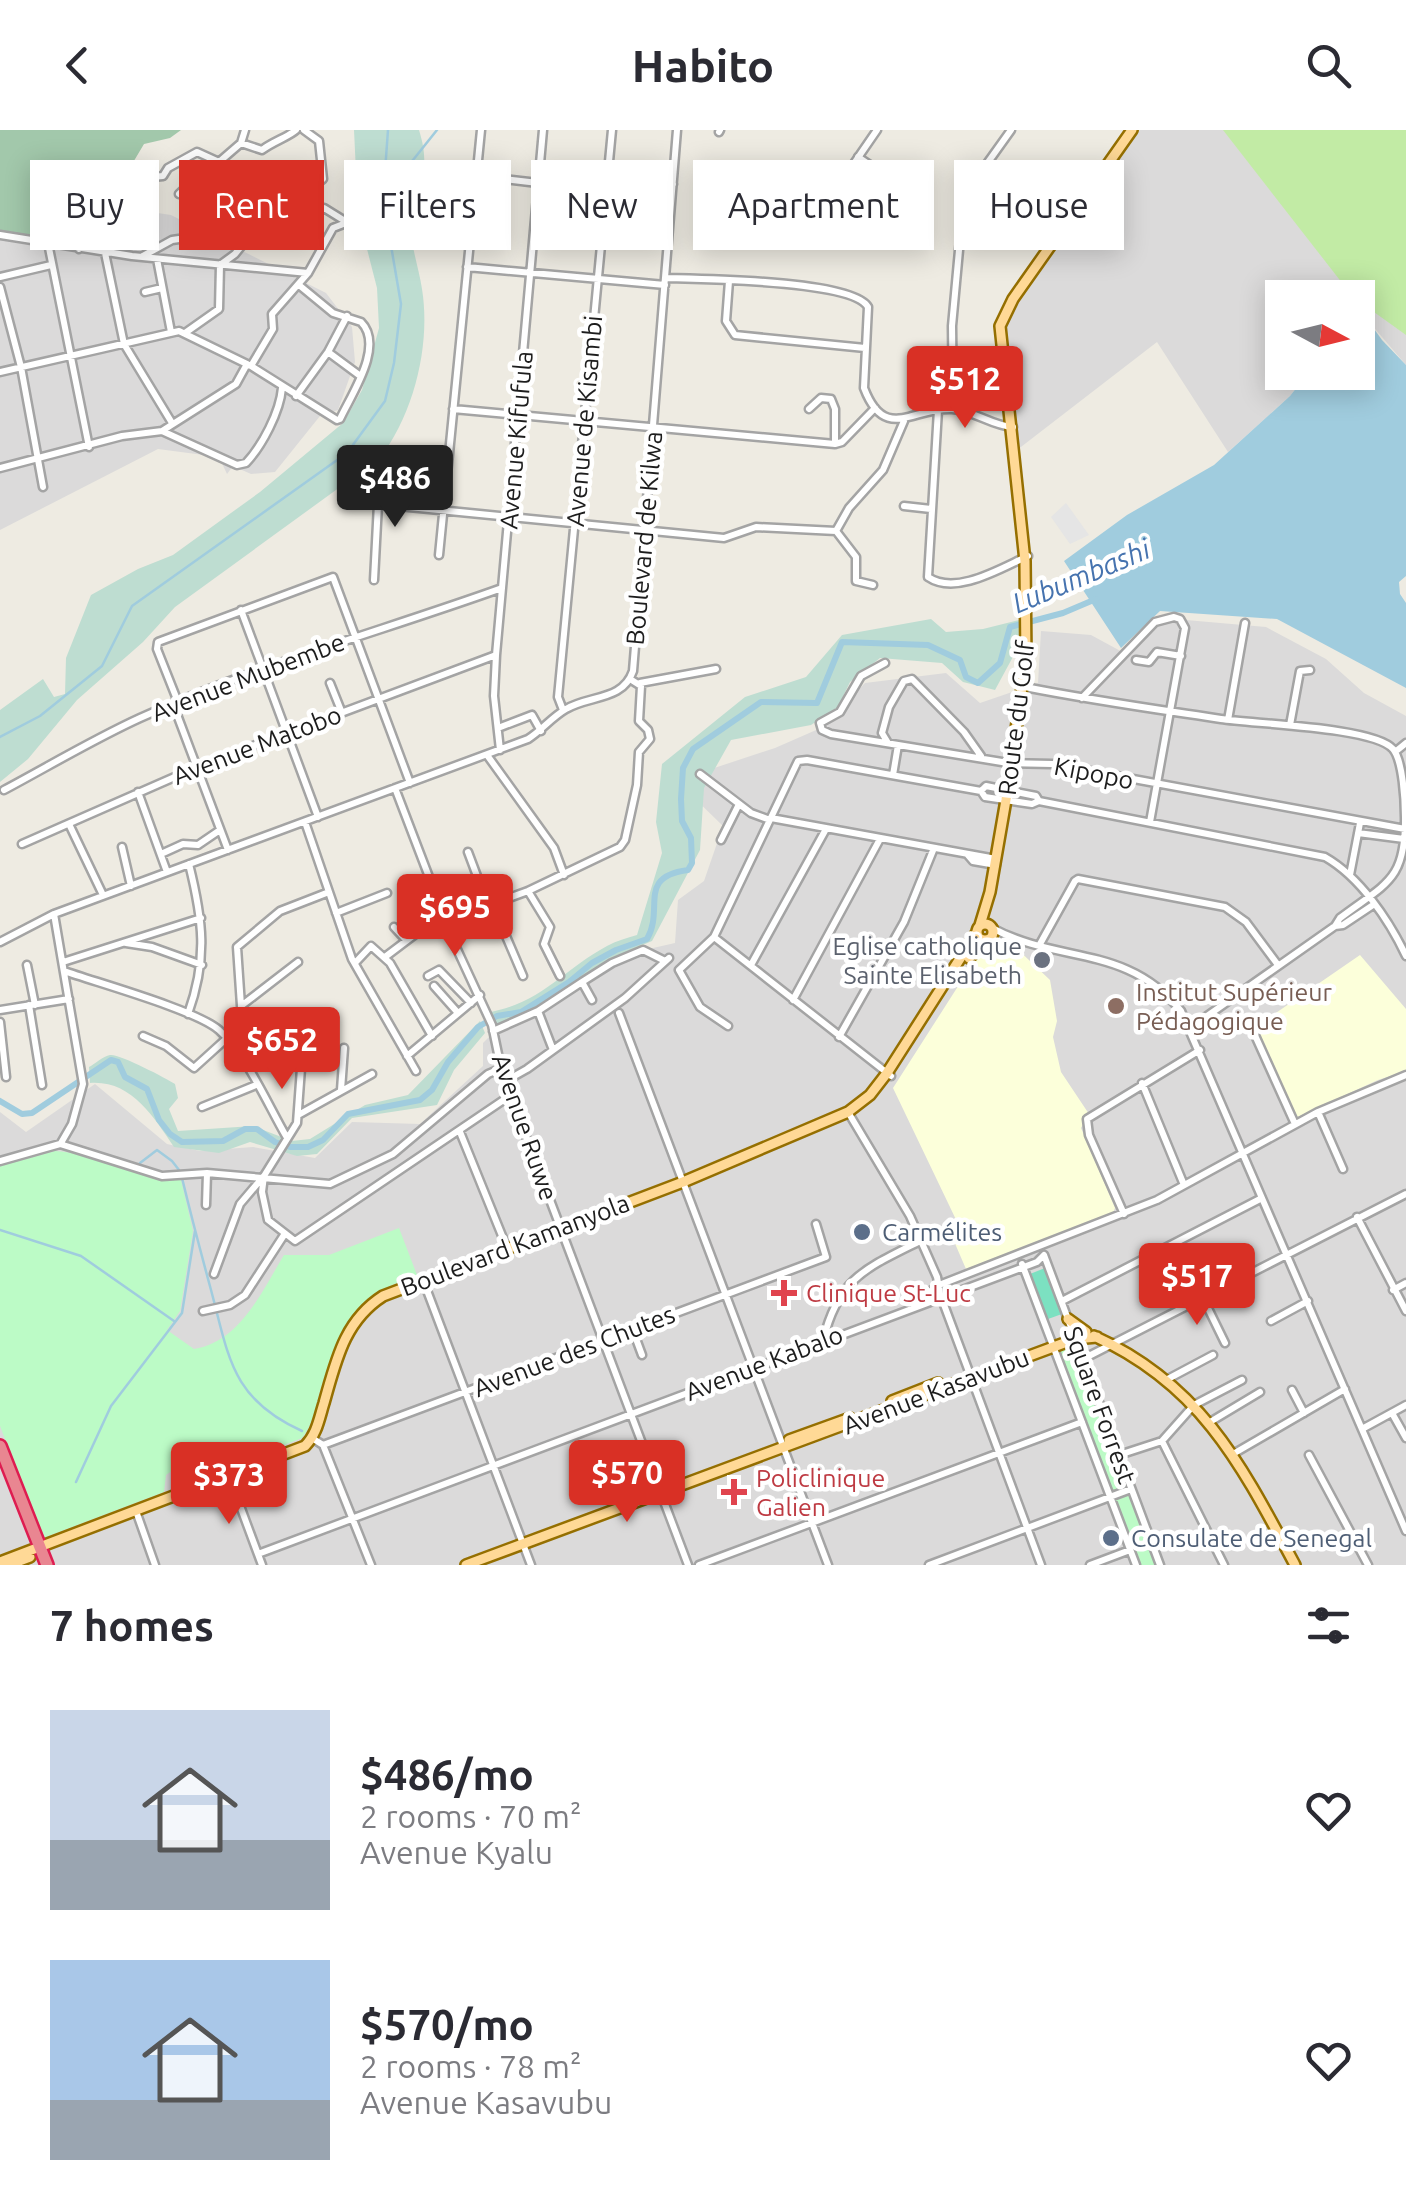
<!DOCTYPE html>
<meta charset="utf-8">
<style>
body{margin:0;font-family:Ubuntu,sans-serif;background:#f2f2f3;color:#2b2b33;height:100vh;display:flex;flex-direction:column;font-size:38px;white-space:nowrap}
*{box-sizing:border-box;margin:0}
p{font-size:32px;color:#7c7c81}
.icon{flex:none;width:55px;height:55px;fill:none;stroke:currentColor;stroke-width:2;stroke-linecap:round;stroke-linejoin:round}
.map{position:relative;height:1435px;overflow:hidden}
.side{display:flex;flex-direction:column;background:#fff;flex:1}
.side>*{flex:none}
.hud{position:absolute;left:30px;top:30px;width:1348px;height:90px;display:flex;gap:20px}
.needle{width:65px;rotate:97deg}
.controls{position:absolute;left:1265px;top:150px;display:grid;gap:20px}
.controls a{display:grid;place-items:center;width:110px;height:110px;border-radius:0px;background:#fff;box-shadow:0 5px 25px #0003;font-size:50px}
.price{position:absolute;translate:-50% -85px;padding:0 22px;border-radius:10px;background:#d93025;color:#fff;font-size:32px;line-height:65px;filter:drop-shadow(0 2px 5px #0008)}
.price::after{content:'';position:absolute;left:50%;top:60px;width:30px;height:22px;margin-left:-15px;background:inherit;clip-path:polygon(0 0,100% 0,50% 100%)}
.price.active{background:#222;color:#fff}
ul{padding:0;list-style:none}
li{display:flex;align-items:center;gap:30px;height:250px;padding:0 50px}
li span{display:grid;place-items:center;flex:none;width:280px;height:200px;border-radius:0px;color:#555}
li>.icon{margin-inline-start:auto}
span .icon{width:120px;height:120px;fill:#fffc;stroke-width:1}
li b{font-size:42px}
h2{display:flex;justify-content:space-between;align-items:center;height:120px;padding:0 50px;font-size:42px}
.tag{padding:0 35px;border-radius:0px;background:#fff;box-shadow:0 5px 25px #0003;font-size:35px;line-height:90px}
.tag.active{background:#d93025;color:#fff}
header{display:flex;justify-content:space-between;align-items:center;height:130px;padding:0 50px;background:#fff;font-size:45px;font-weight:700}
.map>svg:first-child{display:block}
.residential{fill:#dbdada}
.education{fill:#fcffda}
.grass{fill:#c2eba5}
.wetland{fill:#beddd1}
.cemetery{fill:#a2c8ab}
.park{fill:#bcfbc6}
.pitch{fill:#7ce1c1}
.parking{fill:#e5e5e5}
.water{fill:#a0ccde}
.lines{fill:none;stroke-linecap:round;stroke-linejoin:round}
.stream{stroke:#a0ccde;stroke-width:2.5}
.river{stroke:#a0ccde;stroke-width:6}
.minor-casing{stroke:#a4a4a4;stroke-width:11}
.major-casing{stroke:#956f00;stroke-width:14}
.highway-casing{stroke:#de1d51;stroke-width:16}
.minor{stroke:#fff;stroke-width:6}
.major{stroke:#ffd996;stroke-width:9}
.highway{stroke:#e98691;stroke-width:11}
.worship-dot{fill:#6b7280;stroke:#fff;stroke-width:4}
.education-dot{fill:#8d6e63;stroke:#fff;stroke-width:4}
.service-dot{fill:#5c6f8a;stroke:#fff;stroke-width:4}
.health-dot{fill:#e0444e;stroke:#fff;stroke-width:4}
.labels{text-anchor:middle;stroke-width:9;stroke-linejoin:round;paint-order:stroke}
.street-label{font-size:25px;fill:#1d1d1d;stroke:#fff}
.worship-label{font-size:25px;fill:#5b616d;stroke:#fff;text-anchor:end}
.education-label{font-size:25px;fill:#785e54;stroke:#fff;text-anchor:start}
.service-label{font-size:25px;fill:#4e5e75;stroke:#fff;text-anchor:start}
.health-label{font-size:25px;fill:#be3a42;stroke:#fff;text-anchor:start}
.water-label{font-size:28px;font-style:italic;fill:#4673af;stroke:#fff}
</style>
<header><svg class="icon" aria-label="back" viewBox="0 0 24 24"><path d="M15 5l-7 7 7 7"/></svg>Habito<svg class="icon" aria-label="search" viewBox="0 0 24 24"><circle cx="10" cy="10" r="6"/><path d="M15 15l6 6"/></svg></header>
<div class="map">
<svg width="1406" height="1435" viewBox="0 0 1406 1435">
<rect width="100%" height="100%" fill="#eeebe2"/>
<!-- residential -->
<path class="residential" d="M1139 0H1406V235L1358 179V168H1282V242L1308 243 1290 266 1228 322 1157 212 1017 320 1004 214 1006 192 1016 171Z
M85 72 171 85 326 163 352 197 355 232 338 280 320 286 275 342 251 344 233 336 227 344 219 327 158 319 0 400V104Z
M1163 488 1266 497 1326 529 1364 563 1406 586V1435H0V982L26 1002 95 954 167 1014 200 1021 253 1017 315 1028 352 992 420 994 483 936V913L500 896 541 880 609 828 675 813 678 770 704 751 723 696 686 660 693 645 775 618 823 597 865 553 946 543 980 573 1038 553 1041 501 1091 505 1126 524Z"/>
<!-- education -->
<path class="education" d="M1013 815 1050 850 1057 891 1053 907 1061 942 1089 984 1081 998 1115 1078 1113 1083 966 1139 950 1102 960 1098 893 958 978 825Z
M1360 825 1406 879V941L1378 950 1295 988 1254 898Z"/>
<!-- grass -->
<path class="grass" d="M1223 0H1406V205L1353 167Z"/>
<!-- wetland -->
<path class="wetland" d="M354 0H419C433 45 415 50 411 90 409 111 419 138 422 159 431 215 414 283 380 328L175 477 143 512 77 570 28 629 0 652V580L43 549 54 567 65 564 66 528 91 465 138 439 173 425 260 362 343 293 362 260 379 198 377 158 358 84Z
M931 489 946 502 983 499 1023 489 1015 523 995 560 963 552 942 533 880 528 850 552 838 577 811 595 731 610 704 658 700 720 652 811 619 825 559 869 496 896 491 882C544 871 564 839 607 816 616 811 627 808 637 805L662 723 656 692 662 634 745 567 806 547 842 505Z
M480 891 485 903 454 940 437 975 352 988 317 1024 297 1026 250 1012 219 1023 174 1017C153 986 131 950 90 953L89 937C95 934 103 926 110 925 118 923 166 948 175 954L178 968 169 979 178 1001 253 996 292 1011 310 1009 365 975 408 965Z"/>
<!-- cemetery -->
<path class="cemetery" d="M0 0H181L170 8 144 14 116 61 108 60 82 87 79 119 0 105Z"/>
<!-- park -->
<path class="park" d="M55 1021C101 1024 136 1051 181 1050L193 1101 180 1181 167 1200 194 1219C240 1212 262 1161 284 1125H329L399 1098 417 1145C349 1168 339 1201 319 1265 315 1280 312 1296 302 1308L194 1351 189 1342 173 1340 166 1345 164 1362 43 1408 0 1296V1036Z
M1072 1215 1076 1217 1127 1354 1125 1358 1113 1363 1059 1224 1061 1219Z
M1127 1364 1131 1366 1158 1435H1138L1115 1374 1116 1369Z"/>
<!-- pitch -->
<path class="pitch" d="M1045 1138 1062 1184 1048 1189 1030 1144Z"/>
<!-- parking -->
<path class="parking" d="M1066 373 1089 405 1070 414 1051 387Z"/>
<!-- water -->
<path class="water" d="M1359 178 1382 210 1406 235V446L1399 452 1400 464 1406 473V558L1277 489 1160 481 1121 518 1064 431 1127 385 1214 335 1290 266 1308 243 1358 242Z"/>
<g class="lines">
<!-- stream -->
<path class="stream" d="M385 65 437 0
M0 607 40 586 102 536 132 476 347 323 385 271 394 233 401 174 383 69 388 0
M140 1033 157 1020 172 1031 179 1040
M182 1048C191 1085 201 1123 211 1160 229 1227 231 1269 302 1301
M0 1100 81 1126 174 1191
M76 1352 111 1276 182 1183 195 1101"/>
<!-- river -->
<path class="river" d="M0 971 22 984 32 983 111 930 118 932 125 947 147 959 159 990 170 1004 182 1012 223 1011 245 999H257L275 1012 290 1017H308L323 1010 348 984 420 970 432 960 448 932 478 897 497 886 521 882 569 852 592 833 616 820 647 809C665 778 636 747 688 740L692 733 691 708 682 691 681 669 683 638 693 619 761 572 817 573 842 512 928 515 960 530 966 547 978 553 1000 533 1010 497 1063 483 1096 469"/>
<defs>
<path id="minor" d="M719 2 720 0
M241 13 262 20C272 12 290 6 296 0
M858 27 897 53
M477 46 538 53
M539 47 606 55
M606 51 673 54
M179 64 197 47 214 44 219 32 241 13 245 0
M871 68 844 48 877 0
M297 90 313 57 323 49 319 11 304 0
M256 98H282L324 78 345 91
M0 105 132 126 308 143
M48 113 89 317
M79 119 86 86 119 69 141 48 163 46 168 38 197 22 219 32
M105 123 124 214 172 293
M143 126 172 110 186 108 215 88 229 87 244 79 249 81 256 98
M157 129 171 202
M467 137 665 155
M0 147 51 135
M666 148C701 149 853 150 868 177L864 258C885 313 913 277 952 279 973 280 992 296 1013 297
M729 151 726 191 735 205 865 218
M0 157 21 237 43 357
M145 162 162 158
M185 203 219 179 220 135 235 124 256 98
M328 222 359 245
M251 236 273 199 272 184 308 143 333 98 351 91 377 103
M0 242 179 201 251 236 337 290 340 289C351 265 385 216 361 192L333 183 299 155
M296 266 328 222 347 186
M453 279 835 314 842 312 875 278
M809 279 821 268 831 269 835 279V314
M953 279 952 196 963 77 971 56 1011 0
M938 280 928 447C956 466 1001 438 1028 426
M162 301 237 335 246 333C262 316 280 282 282 258
M0 338 122 306 162 301 236 254 247 234
M378 374 724 408 756 397 836 401
M904 376 931 379
M836 401 849 378 883 340 904 291
M836 401 856 427V451L873 455
M439 425 481 0
M374 450 378 374 388 343
M241 480 318 687
M1136 530 1149 532 1157 522 1181 526
M885 533 861 546 840 582 820 593 822 600 831 604 1008 633 1052 634 1405 699
M330 553 342 583
M640 553 716 539
M1025 557C1090 570 1155 579 1221 589 1254 594 1374 597 1393 619 1403 631 1405 671 1405 687 1406 751 1386 753 1340 788L1335 796 1190 898
M1082 568 1155 492 1174 487 1180 489 1185 498 1150 692
M178 572 157 519 158 512 333 447 410 653
M173 574 228 720
M563 580 558 567 612 0
M1228 590 1245 493
M1290 595 1300 541 1310 540
M498 598 532 585 541 601
M888 613 882 603 889 577 904 551 912 549 964 602 981 626
M500 620 494 566 496 525 543 0
M1395 622 1406 613
M487 625 554 718 564 745
M700 644 751 683 770 690
M893 645 898 615
M395 658 455 815 492 895 502 943 688 1435
M4 660C49 636 94 609 140 588 257 535 382 501 502 458
M981 661 986 656 1036 666 1039 671 1325 727C1360 747 1389 790 1406 826
M138 662 167 742
M771 688 996 729
M305 692 352 829 416 941
M69 694 103 765
M1358 703 1404 709
M721 710 739 674
M22 714 202 635 496 525
M122 717 131 756
M468 722 486 770 494 778 523 846
M161 724 183 714 198 715 220 700
M967 724 973 731 996 735
M1350 745 1360 693
M528 761 550 797 544 814 560 846
M336 783 387 763
M54 784 83 954 72 994 61 1013
M446 791 528 761 620 717 625 710 637 655 639 622 650 609 648 600 639 591 641 556 630 549
M1335 796 1343 795 1373 775
M394 797 406 810
M992 798C1059 834 1127 814 1181 881L1406 1401
M714 807 891 946
M0 812 54 784 528 609C542 600 552 587 566 579 589 565 623 571 633 541L677 0
M126 813 152 817 202 835
M1040 814 1075 751 1078 749 1225 777 1246 792 1278 835
M385 827 418 802
M63 832 201 788
M355 833 371 816 390 833 432 906
M27 835 35 875
M751 835 826 699
M64 841C98 853 196 880 219 900 246 924 268 975 286 1006
M428 846 439 840 471 873
M582 852 612 833 643 820 665 831
M434 856 458 883
M793 870 880 709
M29 875 42 955
M241 876 298 832
M0 880 69 869
M538 881 553 920
M619 883 828 1435
M188 884C208 829 203 790 189 734
M0 892 6 947
M728 896 700 877 679 840 714 807 798 631 807 630 981 661 985 667 1032 674 1039 671
M493 901 538 881 582 852 592 870
M1253 901 1295 994
M143 906 166 916 194 938 226 909
M839 907 904 792 934 718
M278 913 298 909 303 911 297 993 264 1046 262 1062 268 1090 295 1111 511 965
M240 925 239 912 243 905 237 817 280 781 329 762
M407 926 480 865
M1142 953 1184 1055
M341 960 344 918
M202 977 256 955
M848 982 910 1086 937 1147 940 1164 1041 1435
M1318 982 1343 1039
M300 984 372 944
M460 1002 507 1118
M0 1031 60 1014 162 1046 207 1043 330 1054 393 1024 488 944 495 941 511 948 527 939 625 868 669 828
M206 1075 207 1043
M1124 1084 1089 1005 1087 989 1200 920
M1357 1087 1406 1181
M1044 1125 1160 1435
M1022 1134 1136 1435
M214 1144 240 1074 263 1047
M423 1150 531 1435
M1393 1160 1406 1153
M1202 1166 1225 1213
M1062 1171 1262 1068
M913 1174 939 1155 1157 1070 1318 982 1406 945
M203 1181 230 1175 245 1165 284 1105
M1271 1191 1308 1171
M632 1198 642 1225
M823 1211C838 1148 866 1138 920 1111
M1083 1229 1406 1064
M1166 1250 1213 1225
M1292 1260 1304 1283
M1392 1283 1406 1308
M1210 1292 1260 1262
M1362 1299 1406 1275
M312 1308 323 1315 371 1435
M1162 1311 1224 1435
M323 1315 826 1127 816 1094
M1233 1324 1345 1259
M1119 1325 1162 1311 1194 1275 1242 1250
M1309 1325 1368 1435
M229 1346 262 1435
M136 1381 155 1435
M258 1424 1037 1132 1044 1125
M699 1435 1082 1292
M929 1435 1131 1359
M1090 1435 1130 1420"/>
<path id="major" d="M977 802a8 8 0 1 1 16 0a8 8 0 1 1-16 0Z
M980 795 990 762 1006 670 1026 529 1025 431 1000 196 1013 169 1132 0
M969 828 987 810
M1068 1189 1086 1202
M1094 1206C1202 1255 1242 1336 1295 1435
M892 1271 938 1253
M789 1310 850 1288
M0 1432 305 1316C317 1304 319 1289 324 1273 336 1231 344 1191 383 1166L683 1052 848 982 870 965 887 943 977 802
M9 1435 30 1427
M466 1435 1075 1209 1097 1207"/>
<path id="highway" d="M0 1316 47 1435"/>
</defs>
<!-- minor casing -->
<use href="#minor" class="minor-casing"/>
<!-- major casing -->
<use href="#major" class="major-casing"/>
<!-- highway casing -->
<use href="#highway" class="highway-casing"/>
<!-- minor -->
<use href="#minor" class="minor"/>
<!-- major -->
<use href="#major" class="major"/>
<!-- highway -->
<use href="#highway" class="highway"/>
</g>
<!-- markers -->
<circle class="worship-dot" cx="1042" cy="830" r="10"/>
<circle class="education-dot" cx="1116" cy="876" r="10"/>
<g class="service-dot">
<circle cx="862" cy="1102" r="10"/>
<circle cx="1111" cy="1408" r="10"/>
</g>
<g class="health-dot">
<path d="M779 1148h10v10h10v10h-10v10h-10v-10h-10v-10h10z"/>
<path d="M729 1347h10v10h10v10h-10v10h-10v-10h-10v-10h10z"/>
</g>
<g class="labels">
<!-- street labels -->
<g class="street-label">
<text transform="translate(584 291) rotate(-85)" y="9">Avenue de Kisambi</text>
<text transform="translate(516 310) rotate(-85)" y="9">Avenue Kifufula</text>
<text transform="translate(644 408) rotate(-85)" y="9">Boulevard de Kilwa</text>
<text transform="translate(248 547) rotate(-21)" y="9">Avenue Mubembe</text>
<text transform="translate(1016 588) rotate(-83)" y="9">Route du Golf</text>
<text transform="translate(257 615) rotate(-21)" y="9">Avenue Matobo</text>
<text transform="translate(1094 643) rotate(11)" y="9">Kipopo</text>
<text transform="translate(525 997) rotate(71)" y="9">Avenue Ruwe</text>
<text transform="translate(515 1115) rotate(-21)" y="9">Boulevard Kamanyola</text>
<text transform="translate(574 1221) rotate(-21)" y="9">Avenue des Chutes</text>
<text transform="translate(764 1233) rotate(-21)" y="9">Avenue Kabalo</text>
<text transform="translate(936 1261) rotate(-21)" y="9">Avenue Kasavubu</text>
<text transform="translate(1100 1275) rotate(70)" y="9">Square Forrest</text>
</g>
<!-- worship labels -->
<g class="worship-label">
<text x="1022" y="825">Eglise catholique<tspan x="1022" dy="29">Sainte Elisabeth</tspan></text>
</g>
<!-- education labels -->
<g class="education-label">
<text x="1136" y="871">Institut Supérieur<tspan x="1136" dy="29">Pédagogique</tspan></text>
</g>
<!-- service labels -->
<g class="service-label">
<text x="882" y="1111">Carmélites</text>
<text x="1131" y="1417">Consulate de Senegal</text>
</g>
<!-- health labels -->
<g class="health-label">
<text x="806" y="1172">Clinique St-Luc</text>
<text x="756" y="1357">Policlinique<tspan x="756" dy="29">Galien</tspan></text>
</g>
<!-- water labels -->
<g class="water-label">
<text transform="translate(1081 446) rotate(-23)" y="10">Lubumbashi</text>
</g>
</g>
</svg>
<div class="controls">
<a><svg class="needle" viewBox="-14 -14 28 28"><path d="M0-13l5 13h-10z" fill="#e53935"/><path d="M0 13l5-13h-10z" fill="#7c7c81"/></svg></a>
</div>
<b class="price" style="left:965px;top:301px">$512</b>
<b class="price active" style="left:395px;top:400px">$486</b>
<b class="price" style="left:455px;top:829px">$695</b>
<b class="price" style="left:282px;top:962px">$652</b>
<b class="price" style="left:1197px;top:1198px">$517</b>
<b class="price" style="left:627px;top:1395px">$570</b>
<b class="price" style="left:229px;top:1397px">$373</b>
<div class="hud">
<a class="tag">Buy</a>
<a class="tag active">Rent</a>
<a class="tag">Filters</a>
<a class="tag">New</a>
<a class="tag">Apartment</a>
<a class="tag">House</a>
</div>
</div>
<section class="side">
<h2>7 homes<svg class="icon" aria-label="filters" viewBox="0 0 24 24"><path d="M4 7h16M4 17h16"/><circle cx="9" cy="7" r="2"/><circle cx="15" cy="17" r="2"/></svg></h2>
<ul>
<li><span style="background:linear-gradient(#c9d6e8 65%,#9aa5b1 0)"><svg class="icon" aria-label="home" viewBox="0 0 24 24"><path d="M3 11l9-7 9 7M6 9v11h12V9"/></svg></span><div><b>$486/mo</b><p>2 rooms · 70 m²</p><p>Avenue Kyalu</p></div><svg class="icon" aria-label="heart" viewBox="0 0 24 24"><path d="M12 20l-8-8c-3-5 5-10 8-4 3-6 11-1 8 4z"/></svg></li>
<li><span style="background:linear-gradient(#a9c7e8 70%,#9aa5b1 0)"><svg class="icon" aria-label="home" viewBox="0 0 24 24"><path d="M3 11l9-7 9 7M6 9v11h12V9"/></svg></span><div><b>$570/mo</b><p>2 rooms · 78 m²</p><p>Avenue Kasavubu</p></div><svg class="icon" aria-label="heart" viewBox="0 0 24 24"><path d="M12 20l-8-8c-3-5 5-10 8-4 3-6 11-1 8 4z"/></svg></li>
</ul>
</section>
